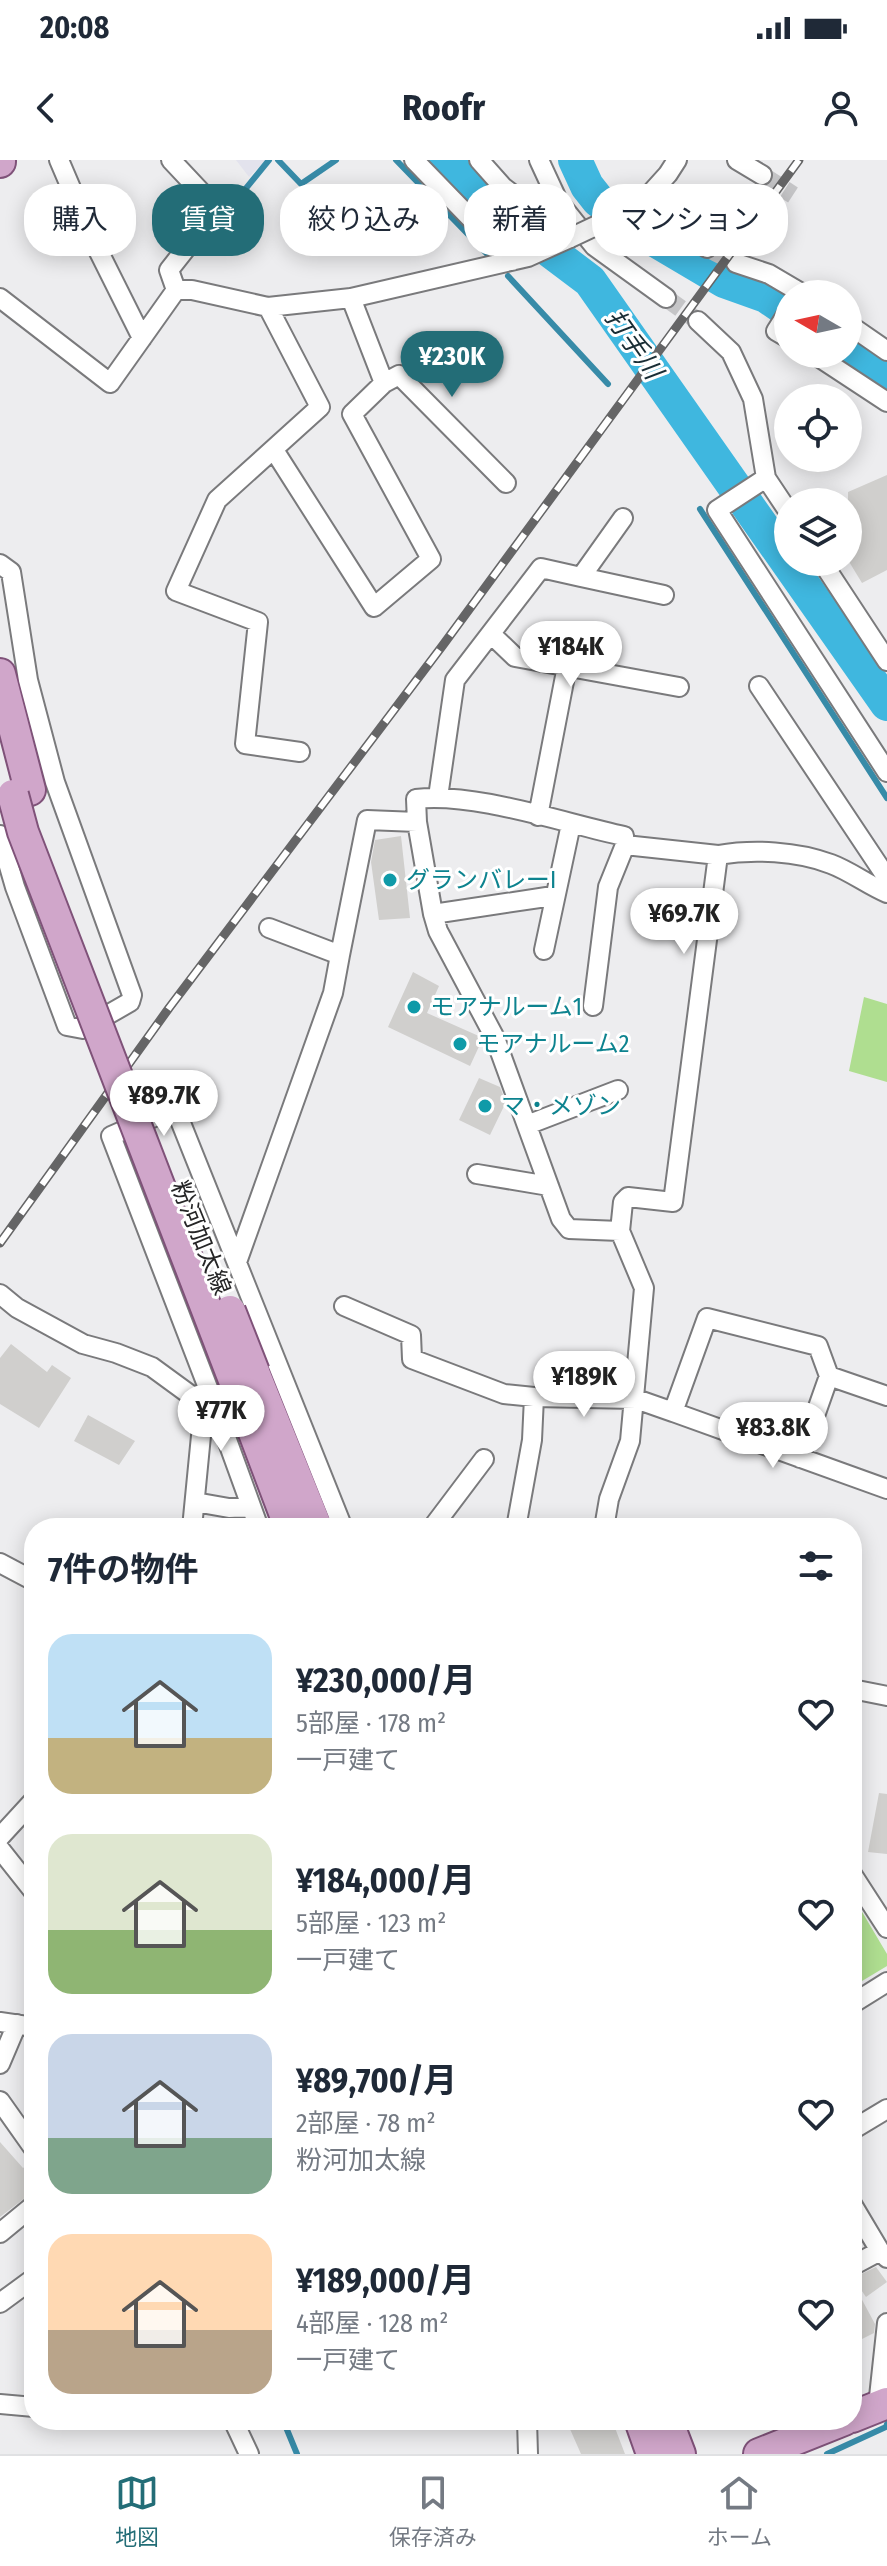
<!DOCTYPE html>
<html lang="ja">
<meta charset="utf-8">
<style>
body{margin:0;font-family:"Fira Sans Condensed","Noto Sans JP",sans-serif;background:#f2f2f3;color:#1f2937;height:100vh;display:flex;flex-direction:column;font-size:30px;white-space:nowrap}
*{box-sizing:border-box;margin:0}
p{font-size:26px;color:#747a83}
.icon{flex:none;width:44px;height:44px;fill:none;stroke:currentColor;stroke-width:2;stroke-linecap:round;stroke-linejoin:round}
.map{position:relative;flex:1;overflow:hidden}
.details{position:absolute;left:24px;top:1358px;width:838px;height:912px;display:flex;flex-direction:column;background:#fff;border-radius:32px;box-shadow:0 4px 20px #0003}
.details>*{flex:none}
.banner{position:absolute;left:24px;top:24px;width:840px;height:72px;display:flex;gap:16px}
.needle{width:52px;rotate:279deg}
.buttons{position:absolute;left:774px;top:120px;display:grid;gap:16px}
.buttons a{display:grid;place-items:center;width:88px;height:88px;border-radius:50%;background:#fff;box-shadow:0 4px 20px #0003;font-size:40px}
.price{position:absolute;translate:-50% -68px;padding:0 18px;border-radius:28px;background:#fff;color:#222;font-size:26px;line-height:52px;filter:drop-shadow(0 2px 4px #0008)}
.price::after{content:'';position:absolute;left:50%;top:48px;width:24px;height:18px;margin-left:-12px;background:inherit;clip-path:polygon(0 0,100% 0,50% 100%)}
.price.active{background:#236d77;color:#fff}
ul{padding:0;list-style:none}
li{display:flex;align-items:center;gap:24px;height:200px;padding:0 24px}
li span{display:grid;place-items:center;flex:none;width:224px;height:160px;border-radius:24px;color:#555}
li>.icon{margin-inline-start:auto}
span .icon{width:96px;height:96px;fill:#fffc;stroke-width:1}
li b{font-size:34px}
h2{display:flex;justify-content:space-between;align-items:center;height:96px;padding:0 24px;font-size:34px}
.tag{padding:0 28px;border-radius:32px;background:#fff;box-shadow:0 4px 20px #0003;font-size:28px;line-height:72px}
.tag.active{background:#236d77;color:#fff}
.status{display:flex;justify-content:space-between;align-items:center;height:56px;padding:0 40px;background:#fff;direction:ltr}
.status svg{height:22px;fill:currentColor}
header{display:flex;justify-content:space-between;align-items:center;height:104px;padding:0 24px;background:#fff;font-size:36px;font-weight:700}
.tab-bar{display:flex;justify-content:space-around;align-items:center;height:112px;border-top:2px solid #e0e1e3;background:#fff;font-size:22px;color:#747a83}
.tab-bar a{display:grid;justify-items:center;gap:4px}
.tab-bar .active{color:#236d77}
.map>svg:first-child{display:block}
.built{fill:#e3e3ed}
.green{fill:#afde90}
.lines{fill:none;stroke-linecap:round;stroke-linejoin:round}
.stream{stroke:#378ba8;stroke-width:6}
.river{stroke:#3fb7df;stroke-width:34}
.building{fill:#d0cfcd}
.street-tunnel{stroke:#c5c5c7;stroke-width:18;stroke-dasharray:18 9;stroke-linecap:butt}
.street-casing{stroke:#7a7a7c;stroke-width:22}
.primary-casing{stroke:#7f5279;stroke-width:34}
.street{stroke:#fff;stroke-width:18}
.primary{stroke:#d0a6ca;stroke-width:30}
.rail-casing{stroke:#656566;stroke-width:9}
.rail{stroke:#fff;stroke-width:6;stroke-dasharray:18;stroke-linecap:butt}
.street-bridge-casing{stroke:#7a7a7c;stroke-width:22;stroke-linecap:butt}
.primary-bridge-casing{stroke:#7f5279;stroke-width:34;stroke-linecap:butt}
.street-bridge{stroke:#fff;stroke-width:18}
.primary-bridge{stroke:#d0a6ca;stroke-width:30}
.culture-dot{fill:#0f9aa8;stroke:#fff;stroke-width:3}
.labels{text-anchor:middle;stroke-width:6;stroke-linejoin:round;paint-order:stroke}
.culture-label{font-size:24px;fill:#0d838f;stroke:#fff;text-anchor:start}
.street-label{font-size:24px;fill:#252526;stroke:#fff}
.water-label{font-size:26px;font-style:italic;fill:#192d35;stroke:#fff}
</style>
<div class="status"><b>20:08</b><svg viewBox="0 0 49 12"><path d="M0 12V9h3v3zM5 12V6h3v6zM10 12V3h3v9zM15 12V0h3v12zM26 1h20v11H26zM47 4h2v5h-2z"/></svg></div>
<header><svg class="icon" aria-label="back" viewBox="0 0 24 24"><path d="M15 5l-7 7 7 7"/></svg>Roofr<svg class="icon" aria-label="person" viewBox="0 0 24 24"><circle cx="12" cy="8" r="4"/><path d="M4 21q1-7 8-7t8 7"/></svg></header>
<div class="map">
<svg width="887" height="2294" viewBox="0 0 887 2294">
<rect width="100%" height="100%" fill="#ededef"/>
<!-- built -->
<path class="built" d="M236 0H266L249 17Z"/>
<!-- green -->
<path class="green" d="M864 837 887 844V922L849 911Z
M852 1735 887 1794V1806L852 1827Z"/>
<g class="lines">
<!-- stream -->
<path class="stream" d="M278 0 301 24 336 0
M396 0 491 98
M221 59 269 0
M508 116 608 224
M700 349 887 638
M283 2260 297 2294
M827 2294 886 2267 887 2264"/>
<!-- river -->
<path class="river" d="M446 0 480 38 590 121 887 544
M575 0 587 26 598 40 633 67 724 121 766 136 788 151
M848 191 887 217"/>
</g>
<!-- building -->
<path class="building" d="M887 315V410L862 423 848 400V332Z
M401 676 410 758 379 760 371 702 375 680Z
M413 812 439 826 427 853 481 877 482 880 470 906 388 867Z
M479 918 500 927 506 942 490 975 459 960Z
M11 1184 47 1212 52 1205 71 1218 39 1268 0 1244V1198Z
M88 1255 135 1281 119 1305 74 1281Z
M879 1633 887 1634V1694L868 1692Z
M0 1982 23 2008 34 2001V2031L0 2057Z
M876 2107 887 2122 866 2137 853 2118Z
M852 2121 875 2164 874 2173 852 2184Z
M566 2260H612L625 2294H581Z"/>
<g class="lines">
<!-- street-tunnel -->
<path class="street-tunnel" d="M762 15 793 35
M707 88 736 103
M666 138 698 161"/>
<defs>
<path id="street" d="M59 0 94 82 142 178
M171 0 217 49 169 110 176 130
M414 0 512 101
M539 0 558 41 594 86 666 138
M737 0 762 15
M642 43 672 66 707 88
M640 45 668 14 677 0
M736 103 769 114 803 134
M0 138 110 223 176 130H192L268 147 351 138 528 97 570 78 503 27 479 0
M268 147 320 247 217 340 176 431 258 462 245 584 300 592
M788 152 776 171 788 178
M698 161 731 192 753 239 766 318 788 351
M848 164 887 191
M814 194 887 242
M384 223 399 215 506 323
M274 290 374 447 431 399 352 254 384 223 351 138
M766 318 717 350 887 612
M623 358 581 417 664 435
M822 402 887 501
M0 404 11 412 28 520 55 622 132 835 130 842 83 869 67 866 15 727 0 675
M491 474 515 497 679 527
M759 526 887 718
M438 637 455 520 541 408 581 417
M538 656 567 506
M417 662 433 754 438 771 495 878 561 1059 569 1069 620 1071 644 1128 630 1281 609 1339 604 1368
M433 754 553 736
M544 790 571 664
M340 795 367 660 417 662 416 639C475 632 563 663 624 676L625 685 718 695
M593 846 608 727 625 685
M527 965 618 930
M477 1014 549 1026
M620 1071 623 1042 628 1037 673 1042 718 695C753 689 797 691 831 704 850 711 868 725 887 733
M237 1102 333 833 340 795 269 768
M0 1134 17 1148 83 1184 116 1193 152 1207 204 1245
M344 1146 411 1175 412 1199 504 1234 534 1237 532 1280 516 1368
M534 1237 636 1239 673 1252 707 1158 818 1186 829 1216
M673 1252 887 1329
M800 1298 829 1216 887 1236
M195 1342 229 1348 251 1347
M192 1368 204 1245 208 1237
M259 1368 210 1233 111 976 175 948 343 1368
M432 1368 484 1299
M0 1403 34 1421
M852 1529 887 1536
M0 1677 34 1640
M0 1689 34 1732
M852 1714 887 1768
M852 1844 887 1822
M0 1862 34 1867
M0 1904 17 1864
M0 1941 34 1989
M852 1970 887 1949
M852 2044 880 2091 887 2098
M0 2073 34 2045
M852 2106 880 2091
M0 2143 34 2118
M0 2244 34 2247
M878 2246 887 2163
M233 2260 249 2294
M527 2260 528 2294"/>
<path id="primary" d="M0 2V0
M0 514 30 630
M254 1212 317 1368
M234 1220 290 1368
M852 2257 887 2243
M640 2260 652 2294
M667 2260 680 2294
M759 2294 844 2260"/>
</defs>
<!-- street casing -->
<use href="#street" class="street-casing"/>
<!-- primary casing -->
<use href="#primary" class="primary-casing"/>
<!-- street -->
<use href="#street" class="street"/>
<!-- primary -->
<use href="#primary" class="primary"/>
<defs>
<path id="rail" d="M0 1083 169 848 443 485 799 0"/>
</defs>
<!-- rail casing -->
<use href="#rail" class="rail-casing"/>
<!-- rail -->
<use href="#rail" class="rail"/>
<defs>
<path id="street-bridge" d="M570 78 640 45"/>
<path id="primary-bridge" d="M13 635 23 672 234 1220
M230 1151 254 1212"/>
</defs>
<!-- street-bridge casing -->
<use href="#street-bridge" class="street-bridge-casing"/>
<!-- primary-bridge casing -->
<use href="#primary-bridge" class="primary-bridge-casing"/>
<!-- street-bridge -->
<use href="#street-bridge" class="street-bridge"/>
<!-- primary-bridge -->
<use href="#primary-bridge" class="primary-bridge"/>
</g>
<!-- markers -->
<g class="culture-dot">
<circle cx="390" cy="720" r="8"/>
<circle cx="414" cy="847" r="8"/>
<circle cx="460" cy="884" r="8"/>
<circle cx="485" cy="946" r="8"/>
</g>
<g class="labels">
<!-- culture labels -->
<g class="culture-label">
<text x="406" y="728">グランバレーI</text>
<text x="430" y="855">モアナルーム1</text>
<text x="476" y="892">モアナルーム2</text>
<text x="501" y="954">マ・メゾン</text>
</g>
<!-- street labels -->
<g class="street-label">
<text transform="translate(201 1078) rotate(68)" y="8">粉河加太線</text>
</g>
<!-- water labels -->
<g class="water-label">
<text transform="translate(634 184) rotate(55)" y="9">打手川</text>
</g>
</g>
</svg>
<div class="buttons">
<a><svg class="needle" viewBox="-14 -14 28 28"><path d="M0-13l5 13h-10z" fill="#e53935"/><path d="M0 13l5-13h-10z" fill="#747a83"/></svg></a>
<a><svg class="icon" aria-label="locate" viewBox="0 0 24 24"><circle cx="12" cy="12" r="6"/><path d="M12 2v4M12 18v4M2 12h4M18 12h4"/></svg></a>
<a><svg class="icon" aria-label="layers" viewBox="0 0 24 24"><path d="M12 4l9 5-9 5-9-5zM3 14l9 5 9-5"/></svg></a>
</div>
<b class="price active" style="left:452px;top:239px">¥230K</b>
<b class="price" style="left:571px;top:529px">¥184K</b>
<b class="price" style="left:684px;top:796px">¥69.7K</b>
<b class="price" style="left:164px;top:978px">¥89.7K</b>
<b class="price" style="left:584px;top:1259px">¥189K</b>
<b class="price" style="left:221px;top:1293px">¥77K</b>
<b class="price" style="left:773px;top:1310px">¥83.8K</b>
<div class="banner">
<a class="tag">購入</a>
<a class="tag active">賃貸</a>
<a class="tag">絞り込み</a>
<a class="tag">新着</a>
<a class="tag">マンション</a>
</div>
<section class="details">
<h2>7件の物件<svg class="icon" aria-label="filters" viewBox="0 0 24 24"><path d="M4 7h16M4 17h16"/><circle cx="9" cy="7" r="2"/><circle cx="15" cy="17" r="2"/></svg></h2>
<ul>
<li><span style="background:linear-gradient(#bfe0f5 65%,#c2b280 0)"><svg class="icon" aria-label="home" viewBox="0 0 24 24"><path d="M3 11l9-7 9 7M6 9v11h12V9"/></svg></span><div><b>¥230,000/月</b><p>5部屋 · 178 m²</p><p>一戸建て</p></div><svg class="icon" aria-label="heart" viewBox="0 0 24 24"><path d="M12 20l-8-8c-3-5 5-10 8-4 3-6 11-1 8 4z"/></svg></li>
<li><span style="background:linear-gradient(#dfe7d0 60%,#8fb573 0)"><svg class="icon" aria-label="home" viewBox="0 0 24 24"><path d="M3 11l9-7 9 7M6 9v11h12V9"/></svg></span><div><b>¥184,000/月</b><p>5部屋 · 123 m²</p><p>一戸建て</p></div><svg class="icon" aria-label="heart" viewBox="0 0 24 24"><path d="M12 20l-8-8c-3-5 5-10 8-4 3-6 11-1 8 4z"/></svg></li>
<li><span style="background:linear-gradient(#c9d6e8 65%,#7fa58c 0)"><svg class="icon" aria-label="home" viewBox="0 0 24 24"><path d="M3 11l9-7 9 7M6 9v11h12V9"/></svg></span><div><b>¥89,700/月</b><p>2部屋 · 78 m²</p><p>粉河加太線</p></div><svg class="icon" aria-label="heart" viewBox="0 0 24 24"><path d="M12 20l-8-8c-3-5 5-10 8-4 3-6 11-1 8 4z"/></svg></li>
<li><span style="background:linear-gradient(#ffd9b3 60%,#b9a48a 0)"><svg class="icon" aria-label="home" viewBox="0 0 24 24"><path d="M3 11l9-7 9 7M6 9v11h12V9"/></svg></span><div><b>¥189,000/月</b><p>4部屋 · 128 m²</p><p>一戸建て</p></div><svg class="icon" aria-label="heart" viewBox="0 0 24 24"><path d="M12 20l-8-8c-3-5 5-10 8-4 3-6 11-1 8 4z"/></svg></li>
</ul>
</section>
</div>
<nav class="tab-bar">
<a class="active"><svg class="icon" aria-label="map" viewBox="0 0 24 24"><path d="M3 6l6-2 6 2 6-2v14l-6 2-6-2-6 2zM9 4v14M15 6v14"/></svg>地図</a>
<a><svg class="icon" aria-label="saved" viewBox="0 0 24 24"><path d="M7 4h10v16l-5-4-5 4z"/></svg>保存済み</a>
<a><svg class="icon" aria-label="home" viewBox="0 0 24 24"><path d="M3 11l9-7 9 7M6 9v11h12V9"/></svg>ホーム</a>
</nav>
